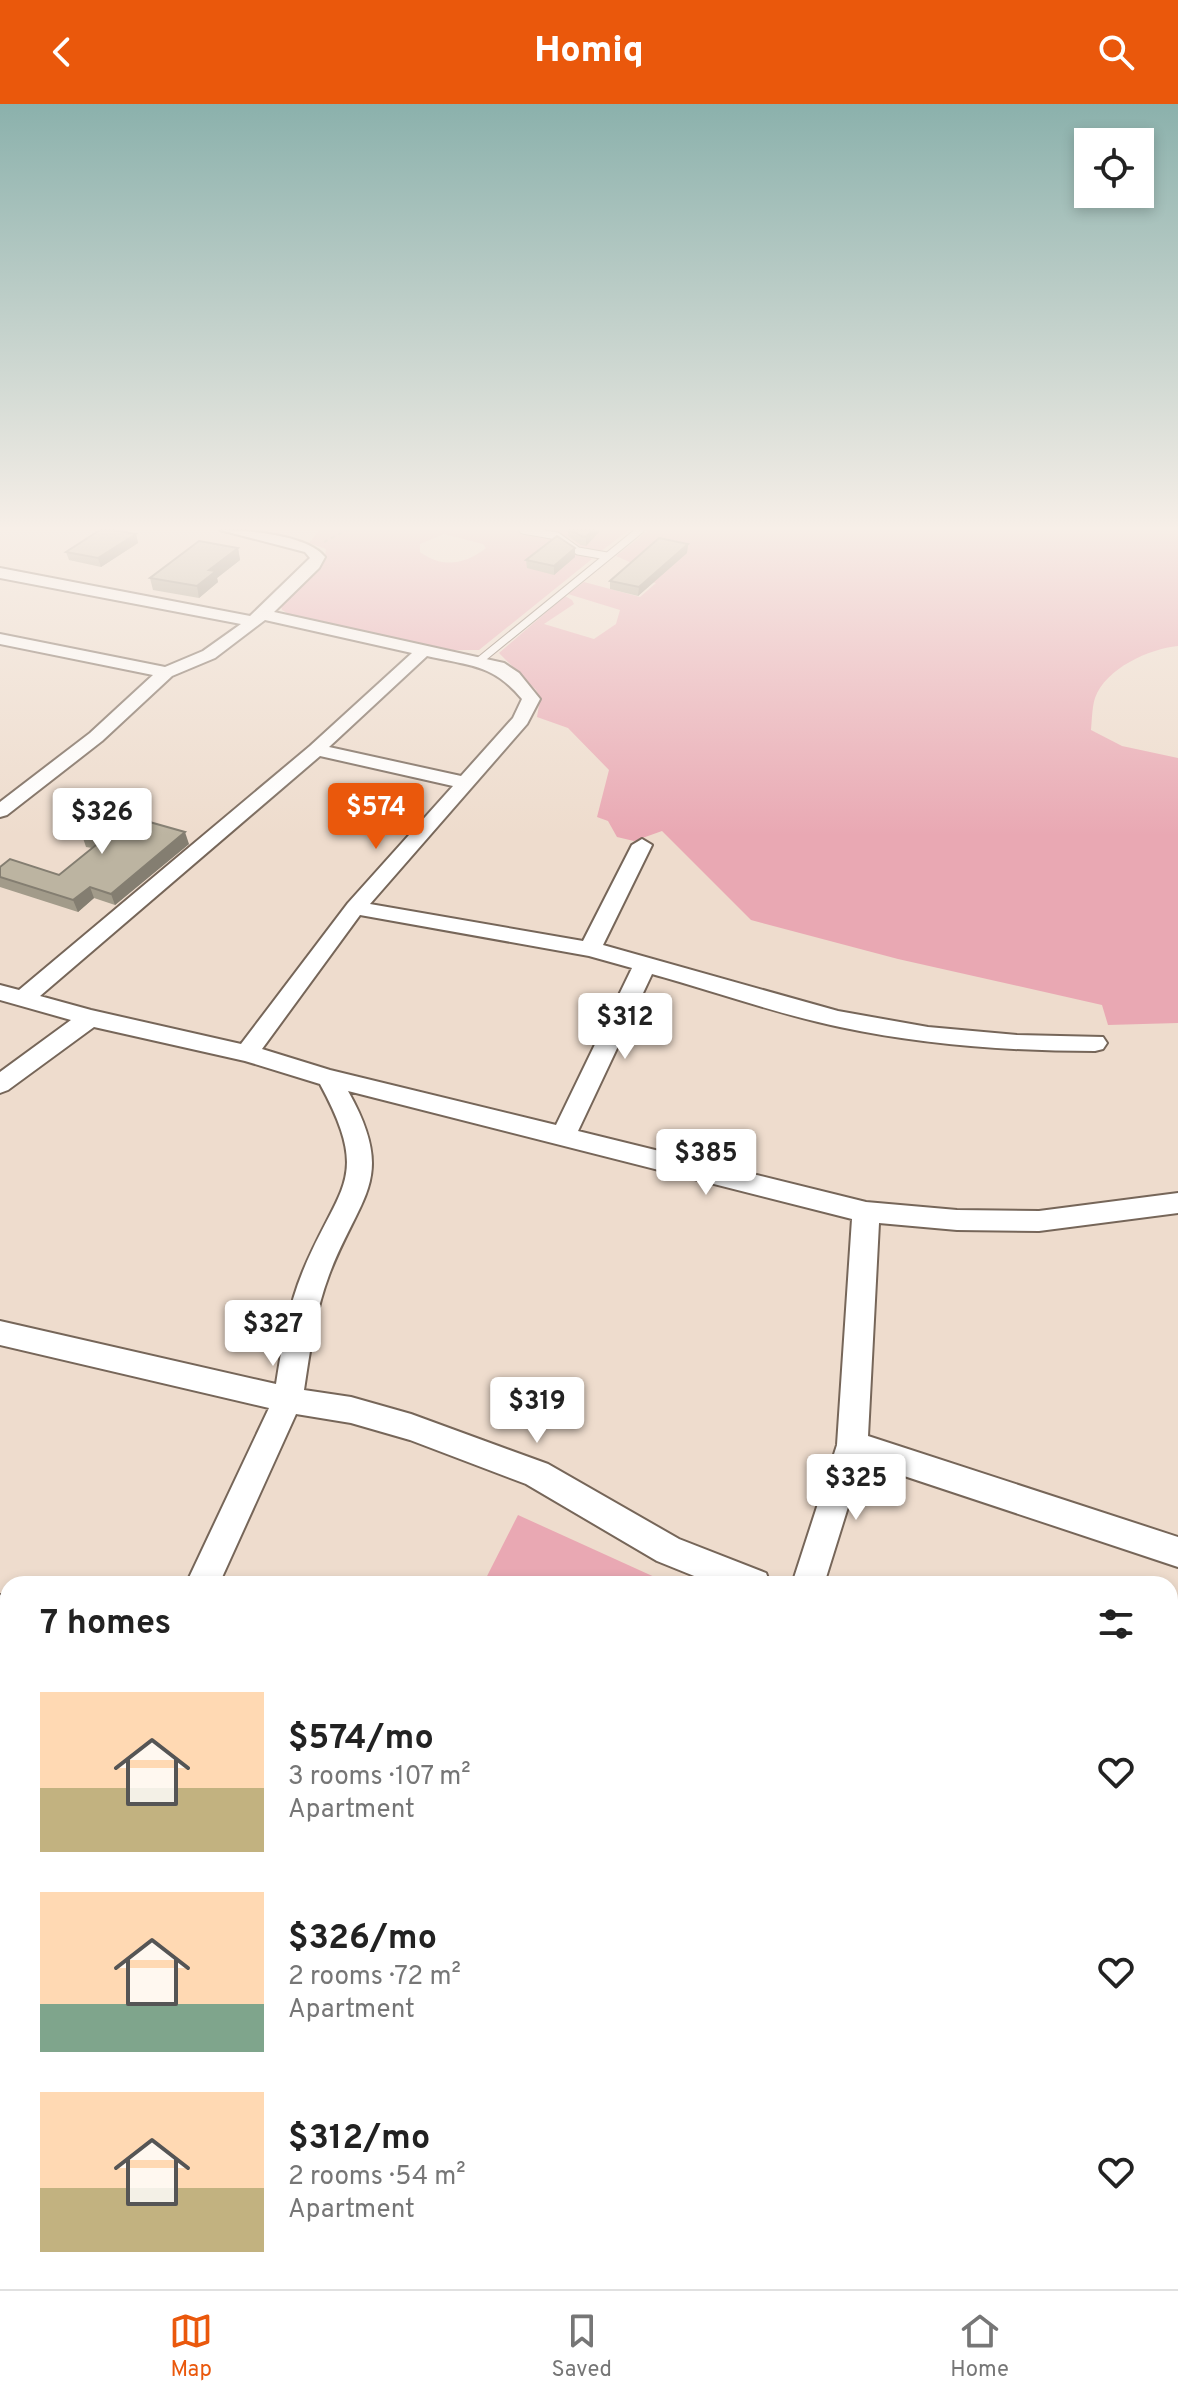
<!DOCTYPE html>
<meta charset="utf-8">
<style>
body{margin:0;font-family:Overpass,sans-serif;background:#f2f2f2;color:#222;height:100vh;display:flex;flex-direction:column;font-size:30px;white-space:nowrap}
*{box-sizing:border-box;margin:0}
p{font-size:26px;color:#767676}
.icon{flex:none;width:44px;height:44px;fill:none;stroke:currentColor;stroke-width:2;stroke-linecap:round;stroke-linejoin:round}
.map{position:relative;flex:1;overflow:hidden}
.sheet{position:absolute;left:0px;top:1472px;width:1178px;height:714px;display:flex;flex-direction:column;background:#fff;border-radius:24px 24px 0 0;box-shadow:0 4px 12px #0003}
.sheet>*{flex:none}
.tools{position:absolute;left:1074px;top:24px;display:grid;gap:16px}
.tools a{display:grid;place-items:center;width:80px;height:80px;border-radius:0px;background:#fff;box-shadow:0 4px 12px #0003;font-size:40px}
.price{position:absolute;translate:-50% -68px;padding:0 18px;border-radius:8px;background:#fff;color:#222;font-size:26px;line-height:52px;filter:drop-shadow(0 2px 4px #0008)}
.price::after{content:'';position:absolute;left:50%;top:48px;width:24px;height:18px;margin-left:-12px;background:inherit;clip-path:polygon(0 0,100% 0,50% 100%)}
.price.current{background:#ea580c;color:#fff}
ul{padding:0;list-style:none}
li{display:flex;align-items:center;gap:24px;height:200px;padding:0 40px}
li span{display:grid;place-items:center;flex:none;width:224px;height:160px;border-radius:0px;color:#555}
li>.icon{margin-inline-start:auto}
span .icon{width:96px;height:96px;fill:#fffc;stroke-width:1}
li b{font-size:34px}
h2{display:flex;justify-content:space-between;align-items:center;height:96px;padding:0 40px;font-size:34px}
header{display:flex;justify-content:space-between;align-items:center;height:104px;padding:0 40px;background:#ea580c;color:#fff;font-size:36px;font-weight:800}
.menu{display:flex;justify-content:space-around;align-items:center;height:112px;border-top:2px solid #e0e0e0;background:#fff;font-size:22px;color:#767676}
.menu a{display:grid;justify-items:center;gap:4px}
.menu .current{color:#ea580c}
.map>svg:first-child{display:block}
.green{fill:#e9a8b3;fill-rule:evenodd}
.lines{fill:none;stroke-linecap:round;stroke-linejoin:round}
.service-casing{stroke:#766659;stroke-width:9}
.minor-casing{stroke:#766659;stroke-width:4}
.path{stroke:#aa9c91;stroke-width:2;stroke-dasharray:4 4;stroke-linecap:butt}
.service{stroke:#fff;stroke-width:7}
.minor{fill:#fff;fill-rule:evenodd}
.wall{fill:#a29b8a}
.shaded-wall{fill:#847e71}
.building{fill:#bcb4a1;stroke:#847e71;stroke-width:2}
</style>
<header><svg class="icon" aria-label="back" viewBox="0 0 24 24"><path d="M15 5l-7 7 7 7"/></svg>Homiq<svg class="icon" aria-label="search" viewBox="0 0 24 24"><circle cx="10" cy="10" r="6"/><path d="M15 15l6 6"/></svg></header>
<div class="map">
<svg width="1178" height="2185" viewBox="0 0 1178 2185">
<rect width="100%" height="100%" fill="#eedccd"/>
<!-- green -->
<path class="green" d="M319 426H512L553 435 592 455 479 546H453L293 513 282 506 280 499 325 451 326 445 309 439ZM444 430 483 440 486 444C466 460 443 465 420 448V440Z
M547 426H629L600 448H587L571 435Z
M649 426H1178V542C1149 545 1106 564 1095 594 1092 603 1092 616 1091 626L1122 642 1178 654V919L1108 921 1102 901 898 855 751 816 662 727 634 737 617 733 608 717 597 713 609 666 568 624 537 613 540 595 536 586 499 549 565 492 572 496 574 500 544 520 594 535 616 520 620 506 568 490 584 478 640 493 656 479 645 477 632 459 616 452Z
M518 1411 670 1480H483Z"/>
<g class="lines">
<defs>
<path id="service" d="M523 426 557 432 578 447 607 452
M479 557 640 426"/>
<path id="minor" d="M220 426C248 426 308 431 325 453L319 464 274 508 504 559 519 569 540 595 527 620 370 800 583 837 632 741 642 735 652 741 603 841 838 907 928 923 1017 931 1103 933 1107 939 1103 945 1095 947C1009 947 925 941 840 923 777 910 714 887 652 870L578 1027 866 1098 957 1106 1039 1107 1178 1089V1109L1039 1127 957 1126 879 1119 868 1332 1178 1433V1463L862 1358 824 1480H792L837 1341 852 1115 348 987C398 1076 359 1091 329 1171 315 1208 310 1247 304 1286L351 1293 411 1310 548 1360 679 1435 766 1469 770 1480H714L657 1457 526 1380 410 1336 351 1319 296 1310 219 1480H186L269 1304 0 1241V1217L276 1280C282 1242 288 1203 303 1167 339 1080 372 1076 320 980L245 957 94 923 8 986 0 989V968L71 916 0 896V881L19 886 310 642 412 549 265 516 215 554 172 572 102 637 7 711 0 713V698L90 629 153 571 0 540V530L165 563 203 547 241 520 0 474V464L250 512 310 454 305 448ZM427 552C470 562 493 560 522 595L513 614 461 672 329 643ZM320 652 453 682 348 799 241 940 91 906 40 892ZM360 811 589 852 632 864 556 1021 330 966 262 945Z
M0 1491 8 1493V1525L0 1523Z
M8 1897V1951L0 1948V1900Z
M453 2178H499L497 2185H451Z
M608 2178H670L673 2185H611Z"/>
</defs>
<!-- service casing -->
<use href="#service" class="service-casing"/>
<!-- minor casing -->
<use href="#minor" class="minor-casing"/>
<!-- path -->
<path class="path" d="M324 438 347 426"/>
<!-- service -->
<use href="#service" class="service"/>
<!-- minor -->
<use href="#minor" class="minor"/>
</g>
<!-- wall -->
<path class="wall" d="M560 426H599V428L586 442 581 441 568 432V428Z
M136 430 138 439 101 463 69 456 66 448Z
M688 440 687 449 638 492 610 485V477Z
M238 444 240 456 217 474 218 478 199 494 153 486 150 474Z
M575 453 554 471 527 464 526 456Z
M148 708 152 719 189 740 115 801 94 794 78 808 0 783V763L59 771 92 744 86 743 82 731Z"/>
<!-- shaded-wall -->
<path class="shaded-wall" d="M592 426H599V428L586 442V433Z
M136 430 138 439 101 463 98 454Z
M688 440 687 449 638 492 639 483Z
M238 444 240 456 217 474 218 478 199 494 197 482 209 466Z
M575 444V453L554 471V462Z
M148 708 152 719 139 715Z
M185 728 189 740 115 801 111 790Z
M90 783 94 794 78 808 73 796Z"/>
<!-- building -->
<path class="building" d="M100 426H114L136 430 98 454 66 448Z
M571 426H593L586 433 581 432Z
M557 432 575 444 554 462 526 456Z
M659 434 688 440 639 483 610 477Z
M199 437 238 444 209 466 216 467 197 482 150 474Z
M121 700 148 708 139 715 185 728 111 790 90 783 73 796 0 773V763L10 755 59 771 101 737 82 731Z"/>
<!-- sky -->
<linearGradient id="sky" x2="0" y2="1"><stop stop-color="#8bb1ac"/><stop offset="0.58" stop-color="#f7efe8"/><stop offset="1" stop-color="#f7efe8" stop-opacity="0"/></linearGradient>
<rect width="1178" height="732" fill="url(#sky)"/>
</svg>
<div class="tools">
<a><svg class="icon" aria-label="locate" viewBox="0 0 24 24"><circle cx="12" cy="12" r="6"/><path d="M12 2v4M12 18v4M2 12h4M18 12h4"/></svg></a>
</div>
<b class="price current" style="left:376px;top:747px">$574</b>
<b class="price" style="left:102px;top:752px">$326</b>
<b class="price" style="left:625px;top:957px">$312</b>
<b class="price" style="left:706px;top:1093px">$385</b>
<b class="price" style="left:273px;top:1264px">$327</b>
<b class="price" style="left:537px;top:1341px">$319</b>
<b class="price" style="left:856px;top:1418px">$325</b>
<section class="sheet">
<h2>7 homes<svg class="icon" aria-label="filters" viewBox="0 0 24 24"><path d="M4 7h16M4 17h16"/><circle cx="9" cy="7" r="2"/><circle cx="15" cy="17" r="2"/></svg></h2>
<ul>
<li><span style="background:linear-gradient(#ffd9b3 60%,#c2b280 0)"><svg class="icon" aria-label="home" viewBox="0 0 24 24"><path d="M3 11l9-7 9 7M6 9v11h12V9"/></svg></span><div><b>$574/mo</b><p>3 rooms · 107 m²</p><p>Apartment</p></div><svg class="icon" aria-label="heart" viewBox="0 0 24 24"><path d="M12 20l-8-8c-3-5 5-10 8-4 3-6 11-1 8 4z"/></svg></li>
<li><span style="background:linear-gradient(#ffd9b3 70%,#7fa58c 0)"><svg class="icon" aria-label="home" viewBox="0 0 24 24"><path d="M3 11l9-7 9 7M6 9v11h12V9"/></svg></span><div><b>$326/mo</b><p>2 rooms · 72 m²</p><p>Apartment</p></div><svg class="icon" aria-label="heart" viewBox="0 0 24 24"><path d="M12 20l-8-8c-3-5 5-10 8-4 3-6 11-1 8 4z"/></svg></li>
<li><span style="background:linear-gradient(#ffd9b3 60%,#c2b280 0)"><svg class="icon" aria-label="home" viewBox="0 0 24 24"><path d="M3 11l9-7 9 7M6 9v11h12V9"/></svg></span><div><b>$312/mo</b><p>2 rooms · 54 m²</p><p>Apartment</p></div><svg class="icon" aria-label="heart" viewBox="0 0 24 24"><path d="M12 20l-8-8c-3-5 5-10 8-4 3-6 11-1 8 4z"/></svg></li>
</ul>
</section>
</div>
<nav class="menu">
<a class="current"><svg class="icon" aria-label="map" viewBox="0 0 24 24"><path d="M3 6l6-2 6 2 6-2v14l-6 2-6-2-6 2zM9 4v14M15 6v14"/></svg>Map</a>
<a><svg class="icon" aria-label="saved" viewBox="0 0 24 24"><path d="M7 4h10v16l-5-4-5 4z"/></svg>Saved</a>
<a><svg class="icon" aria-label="home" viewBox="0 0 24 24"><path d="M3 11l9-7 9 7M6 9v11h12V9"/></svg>Home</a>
</nav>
